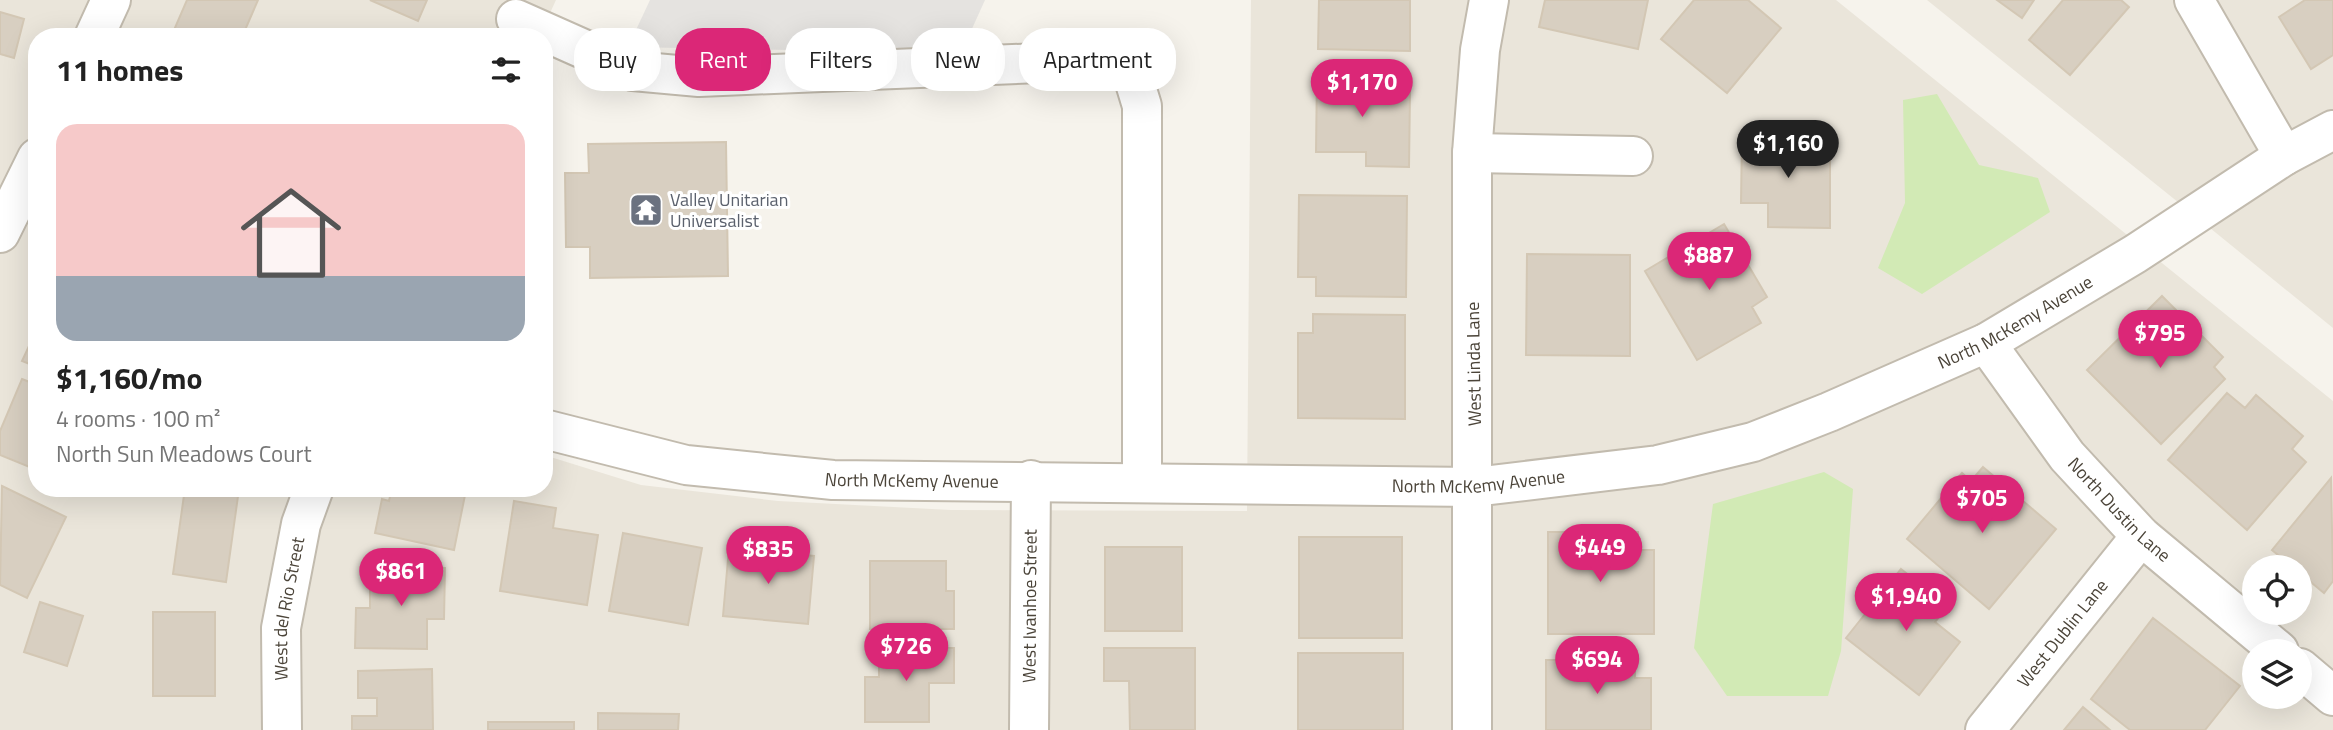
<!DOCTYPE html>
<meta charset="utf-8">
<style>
body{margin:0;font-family:"Titillium Web",sans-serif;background:#f6f6f6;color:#222;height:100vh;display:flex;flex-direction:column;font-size:26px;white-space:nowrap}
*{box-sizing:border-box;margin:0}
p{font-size:23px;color:#767676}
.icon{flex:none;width:38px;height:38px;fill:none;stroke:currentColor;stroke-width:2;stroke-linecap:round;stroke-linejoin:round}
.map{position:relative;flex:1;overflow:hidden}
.panel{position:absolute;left:28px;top:28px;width:525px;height:469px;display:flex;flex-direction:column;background:#fff;border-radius:28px;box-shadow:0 7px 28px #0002}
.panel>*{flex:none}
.banner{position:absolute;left:574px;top:28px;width:665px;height:63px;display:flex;gap:14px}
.buttons{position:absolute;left:2242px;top:555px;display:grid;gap:14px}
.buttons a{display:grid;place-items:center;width:70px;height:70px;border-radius:50%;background:#fff;box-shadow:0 7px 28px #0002;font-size:35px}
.price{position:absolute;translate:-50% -60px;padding:0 16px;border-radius:24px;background:#db2777;color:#fff;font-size:23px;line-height:46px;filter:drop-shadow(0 2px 4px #0008)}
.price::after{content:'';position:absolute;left:50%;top:42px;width:21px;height:16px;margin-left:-10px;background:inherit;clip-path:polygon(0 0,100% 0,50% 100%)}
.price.current{background:#222;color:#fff}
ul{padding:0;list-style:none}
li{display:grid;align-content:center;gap:14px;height:371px;padding:0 28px}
li span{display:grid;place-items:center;height:217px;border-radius:21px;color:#555}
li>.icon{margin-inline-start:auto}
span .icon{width:126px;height:126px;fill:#fffc;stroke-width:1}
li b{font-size:30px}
h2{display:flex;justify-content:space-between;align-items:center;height:84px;padding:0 28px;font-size:30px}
.tag{padding:0 24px;border-radius:28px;background:#fff;box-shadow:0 7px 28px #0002;font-size:24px;line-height:63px}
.tag.current{background:#db2777;color:#fff}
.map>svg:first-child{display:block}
.residential{fill:#eae5da;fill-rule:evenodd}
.green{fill:#d2eab5}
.parking{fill:#e5e3e0}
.building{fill:#d8cfc1;stroke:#d3c7b4;stroke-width:2}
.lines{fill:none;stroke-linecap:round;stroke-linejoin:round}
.minor-casing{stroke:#c2bbae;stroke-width:42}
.minor{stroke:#fff;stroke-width:38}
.labels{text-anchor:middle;stroke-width:6;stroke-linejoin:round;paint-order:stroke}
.worship-label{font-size:18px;fill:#5b616d;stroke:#fff;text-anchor:start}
.street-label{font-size:18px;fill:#4b4439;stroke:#fff}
</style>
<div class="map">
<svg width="2333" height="730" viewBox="0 0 2333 730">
<rect width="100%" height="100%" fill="#f6f3ec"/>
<!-- residential -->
<path class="residential" d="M0 0H556L539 37H37V488H544V455L641 485 778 501 951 510 1247 511 1251 0H1836L2333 401V730H0ZM2254 567H2300V612H2254ZM2254 651H2300V696H2254Z
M1927 0H2333V328L2194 215Z"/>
<!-- green -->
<path class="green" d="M1937 94 1979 165 2038 178 2050 212 1922 294 1878 268 1905 203 1903 100Z
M1824 472 1853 489 1841 651 1828 696H1727L1694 648 1713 504Z"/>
<!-- parking -->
<path class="parking" d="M650 0H985L961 53 628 47Z"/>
<!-- building -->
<path class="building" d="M187 0H258L242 37H171Z
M370 0H427L418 21Z
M1319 0H1410V51L1318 49Z
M1545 0H1648L1638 49 1539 27Z
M1694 0H1748L1781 28 1727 93 1661 39Z
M1997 0H2034L2022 18Z
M2063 0H2121L2129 7 2070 75 2029 40Z
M2305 0H2333V55L2311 69 2279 17Z
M0 12 24 19 14 58 0 54Z
M1317 72H1375V91L1410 92 1409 167 1366 166V152H1316Z
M1742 138 1830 139V228L1768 227V203H1741Z
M726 142 728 276 590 278V247H566L565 173H589L588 144Z
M1299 195 1407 196 1406 297 1316 296V277H1298Z
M1724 224 1767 297 1752 307 1761 323 1697 360 1645 271Z
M1527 254 1630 255V356L1526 355Z
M2162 296 2223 357 2214 367 2225 379 2161 444 2087 370Z
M1313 314 1405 315V419L1298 418V333H1313Z
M37 329V367L22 361Z
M22 379 37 385V470L0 455V431Z
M2227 393 2245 408 2256 395 2303 436 2292 449 2306 462 2247 530 2168 460Z
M1983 467 2056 529 1989 609 1907 539 1962 473 1971 481Z
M2331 478 2333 581 2324 593 2300 573V567H2293L2272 550Z
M2 486 66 517 27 598 0 585Z
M185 488 239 489 226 582 173 574Z
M392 488H460V493L465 495 454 550 375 533 382 499 389 501Z
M514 501 556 508 553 528 598 535 587 605 500 591Z
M1548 532H1638V550H1654V634H1548Z
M623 533 702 548 688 625 609 611Z
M1299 537H1402V638H1299Z
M1105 547H1182V631H1105Z
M729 548 814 556 808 624 723 616Z
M870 561H946V591H954V629H870Z
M370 567 445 568 444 619H427V649L355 648 356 608H370Z
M1901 569 1948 606 1935 622 1960 642 1919 695 1846 638Z
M40 602 83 616 67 666 24 652Z
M153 612H215V696H153Z
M2153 618 2240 686 2205 730H2130L2091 699Z
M879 648H954V683H929V722H865V677H879Z
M1104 648H1195V730H1130L1129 681H1104Z
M1298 653H1403V730H1298Z
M1546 660H1635V678H1651V730H1546Z
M432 669 433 730H352V716H377V698H358V671Z
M2083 707 2110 730H2064Z
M598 713 679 714 678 730H598Z
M488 722H574V730H488Z"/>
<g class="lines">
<defs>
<g id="minor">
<path d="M2194 0 2284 156"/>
<path d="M516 19 633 71 699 77 1088 61 1114 62 1132 73 1142 106V482"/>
<path d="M94 37 111 0"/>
<path d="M1472 153 1633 156"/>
<path d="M0 233 37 158"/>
<path id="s1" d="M1986 343 2067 456 2141 536 2279 651"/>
<path id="s2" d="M544 429 686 465 833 480 1474 487 1658 465 1753 442 1829 412 1986 343 2135 254 2284 156 2333 130"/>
<path d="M2300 668 2333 696"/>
<path id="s3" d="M282 730 281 628 301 524 314 488"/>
<path id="s4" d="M1029 730 1031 480"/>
<path d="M1472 730V153L1480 50 1489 0"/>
<path id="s5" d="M1985 730 2141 536"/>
</g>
</defs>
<!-- minor casing -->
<use href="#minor" class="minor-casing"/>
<!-- minor -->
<use href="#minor" class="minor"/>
</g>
<!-- icons -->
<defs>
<symbol id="temple-square" viewBox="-11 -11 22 22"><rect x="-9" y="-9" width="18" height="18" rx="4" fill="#6b7280" stroke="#fff"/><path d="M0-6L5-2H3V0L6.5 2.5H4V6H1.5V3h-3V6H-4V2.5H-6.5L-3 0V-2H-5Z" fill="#fff"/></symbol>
</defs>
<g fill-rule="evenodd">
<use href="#temple-square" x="627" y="191" width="38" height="38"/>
</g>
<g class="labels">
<!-- worship labels -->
<g class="worship-label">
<text x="670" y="206">Valley Unitarian<tspan x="670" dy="21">Universalist</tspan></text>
</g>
<!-- street labels -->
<g class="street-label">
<text dy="6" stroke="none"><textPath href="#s2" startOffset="1507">North McKemy Avenue</textPath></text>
<text transform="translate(1474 364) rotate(-91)" y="6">West Linda Lane</text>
<text dy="6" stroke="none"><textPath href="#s2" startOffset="373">North McKemy Avenue</textPath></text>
<text dy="6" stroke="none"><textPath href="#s2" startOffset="940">North McKemy Avenue</textPath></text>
<text dy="6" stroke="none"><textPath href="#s1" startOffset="214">North Dustin Lane</textPath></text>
<text dy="6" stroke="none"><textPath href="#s4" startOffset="124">West Ivanhoe Street</textPath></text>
<text dy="6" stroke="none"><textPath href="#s3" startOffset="122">West del Rio Street</textPath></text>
<text dy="6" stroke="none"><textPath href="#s5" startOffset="124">West Dublin Lane</textPath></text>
</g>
</g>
</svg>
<div class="buttons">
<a><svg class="icon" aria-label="locate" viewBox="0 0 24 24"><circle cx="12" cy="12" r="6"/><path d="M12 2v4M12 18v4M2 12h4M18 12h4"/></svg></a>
<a><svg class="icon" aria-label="layers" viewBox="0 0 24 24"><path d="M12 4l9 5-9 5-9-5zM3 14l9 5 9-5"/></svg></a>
</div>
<b class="price" style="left:1362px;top:119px">$1,170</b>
<b class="price current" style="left:1788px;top:180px">$1,160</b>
<b class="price" style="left:1709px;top:292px">$887</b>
<b class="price" style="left:2160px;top:370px">$795</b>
<b class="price" style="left:1982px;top:535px">$705</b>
<b class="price" style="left:1600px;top:584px">$449</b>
<b class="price" style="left:768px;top:586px">$835</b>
<b class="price" style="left:401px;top:608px">$861</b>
<b class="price" style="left:1906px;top:633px">$1,940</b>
<b class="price" style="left:906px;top:683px">$726</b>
<b class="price" style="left:1597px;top:696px">$694</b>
<div class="banner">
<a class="tag">Buy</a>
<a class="tag current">Rent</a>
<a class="tag">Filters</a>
<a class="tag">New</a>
<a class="tag">Apartment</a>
</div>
<section class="panel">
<h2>11 homes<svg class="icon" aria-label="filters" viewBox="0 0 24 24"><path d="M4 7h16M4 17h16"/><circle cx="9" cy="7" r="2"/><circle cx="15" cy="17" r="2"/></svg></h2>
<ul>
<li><span style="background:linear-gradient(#f6c9c9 70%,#9aa5b1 0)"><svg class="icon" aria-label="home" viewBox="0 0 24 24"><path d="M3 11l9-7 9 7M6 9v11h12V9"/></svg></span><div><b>$1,160/mo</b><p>4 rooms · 100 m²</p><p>North Sun Meadows Court</p></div></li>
</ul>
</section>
</div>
